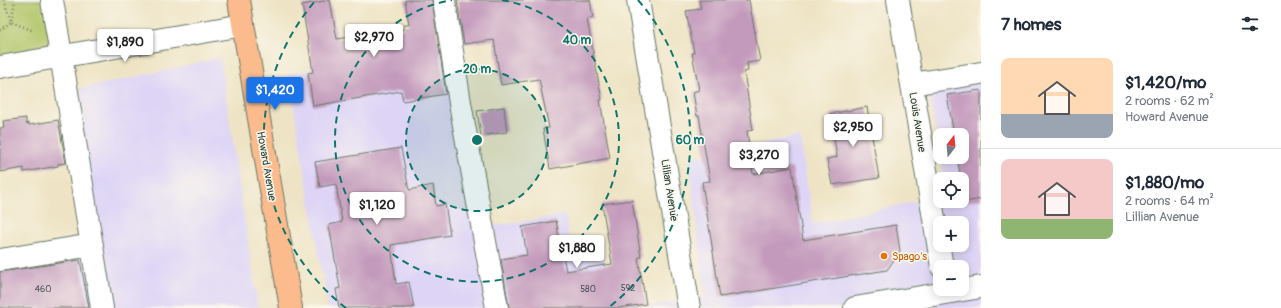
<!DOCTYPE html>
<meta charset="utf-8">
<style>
body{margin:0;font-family:Pangolin,sans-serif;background:#f6f6f7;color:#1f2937;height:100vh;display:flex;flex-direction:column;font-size:15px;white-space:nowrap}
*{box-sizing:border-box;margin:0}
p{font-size:13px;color:#747a83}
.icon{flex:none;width:22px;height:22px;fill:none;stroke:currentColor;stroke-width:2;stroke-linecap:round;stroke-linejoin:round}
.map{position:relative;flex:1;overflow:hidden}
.sheet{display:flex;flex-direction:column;background:#fff;width:300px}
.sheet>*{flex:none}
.needle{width:26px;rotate:16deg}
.fabs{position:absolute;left:933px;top:128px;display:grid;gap:8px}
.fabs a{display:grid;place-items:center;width:36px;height:36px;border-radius:8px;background:#fff;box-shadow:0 2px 10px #0003;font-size:20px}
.price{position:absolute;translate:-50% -34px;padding:0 9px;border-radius:4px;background:#fff;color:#222;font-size:13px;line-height:26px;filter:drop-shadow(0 1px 2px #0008)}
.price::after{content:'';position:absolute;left:50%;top:24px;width:12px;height:9px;margin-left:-6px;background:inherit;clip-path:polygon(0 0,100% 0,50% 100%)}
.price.current{background:#1a73e8;color:#fff}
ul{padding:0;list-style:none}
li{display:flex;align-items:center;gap:12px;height:100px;padding:0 20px}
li+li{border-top:1px solid #e0e1e3}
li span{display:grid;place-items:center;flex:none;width:112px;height:80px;border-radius:8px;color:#555}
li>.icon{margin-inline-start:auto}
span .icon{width:48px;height:48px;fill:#fffc;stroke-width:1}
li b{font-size:17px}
h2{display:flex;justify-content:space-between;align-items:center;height:48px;padding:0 20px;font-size:17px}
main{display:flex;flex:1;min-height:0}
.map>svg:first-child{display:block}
.built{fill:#ded5f6;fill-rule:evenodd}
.green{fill:#b2c66a;stroke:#68824f}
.building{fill:#c39abc}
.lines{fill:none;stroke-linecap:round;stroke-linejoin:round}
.minor-casing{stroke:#677767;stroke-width:24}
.major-casing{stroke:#677767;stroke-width:24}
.path{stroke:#677767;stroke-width:2.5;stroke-dasharray:1 3;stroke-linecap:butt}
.minor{stroke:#fff;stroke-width:22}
.major{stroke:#fbbb8d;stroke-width:22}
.ring{fill:none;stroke:#0f766e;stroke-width:2;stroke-dasharray:7 5}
.food-dot{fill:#e8710a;stroke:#fbf7ec;stroke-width:1.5}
.labels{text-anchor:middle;stroke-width:3;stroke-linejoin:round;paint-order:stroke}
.number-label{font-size:9px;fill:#485456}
.street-label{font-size:11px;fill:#1f3d34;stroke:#fbf7ec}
.food-label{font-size:11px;fill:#c56008;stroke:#fbf7ec;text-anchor:start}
.centre{fill:#0f766e;stroke:#fbf7ec;stroke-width:2}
.ring-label{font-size:12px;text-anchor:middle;font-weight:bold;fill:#0f766e;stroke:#fbf7ec;stroke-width:3;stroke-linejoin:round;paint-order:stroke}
</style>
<main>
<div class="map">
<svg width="981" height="308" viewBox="0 0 981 308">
<rect width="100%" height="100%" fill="#fbf7ec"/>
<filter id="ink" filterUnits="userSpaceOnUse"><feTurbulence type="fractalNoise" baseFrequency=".025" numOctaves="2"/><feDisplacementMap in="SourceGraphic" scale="8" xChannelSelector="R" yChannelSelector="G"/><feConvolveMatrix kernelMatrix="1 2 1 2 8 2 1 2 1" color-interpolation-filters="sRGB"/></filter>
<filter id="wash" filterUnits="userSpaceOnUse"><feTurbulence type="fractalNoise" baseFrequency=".012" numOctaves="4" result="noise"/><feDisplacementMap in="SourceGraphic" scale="16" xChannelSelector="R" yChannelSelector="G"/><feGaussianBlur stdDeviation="0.9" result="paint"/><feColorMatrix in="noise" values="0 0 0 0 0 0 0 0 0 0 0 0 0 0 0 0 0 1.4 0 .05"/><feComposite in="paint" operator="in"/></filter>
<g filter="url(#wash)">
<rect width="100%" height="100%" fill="#eee4c5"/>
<!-- built -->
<path class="built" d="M447 46 478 226 498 225 565 215 573 257 604 253 610 308H328L288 74Z
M220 58 258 308H0V266L95 248 67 92Z
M981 72V308H636L705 296 689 158 800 136 813 224 940 196V201H962V179H944L940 157H962V135H940V157L927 80ZM940 223H962V245H940ZM940 267H962V289H940Z"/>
<!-- green -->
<path class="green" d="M0 0H45L55 56 0 66Z"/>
<g id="blocks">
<!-- building -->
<path class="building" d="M330 0 337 39 404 29V25H409L405 0H432L446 94 403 101 401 91 313 106 308 73 313 72 302 5Z
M457 0H590L593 18 587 19 602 100H600L610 158 550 169 543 129 549 128 539 79 501 85 494 40 464 44Z
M699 0H749L760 61 747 63 748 71 744 72 753 130 747 131 753 174 792 167 803 240 896 225 900 251 887 270 720 297 702 182 710 181 699 116H697L693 92 699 90 692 53H694L686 11 701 9Z
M981 90V199L965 202 957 157H962V135H954L947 95Z
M504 107 507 132 481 136 477 111Z
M867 107 879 178 832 185 827 159 837 157 830 114Z
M26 118V124L29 123V125L58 120 66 163 58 164V166L24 172V168L0 172V128H4L3 121Z
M401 148 409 190 433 185 436 206 445 204 450 235 391 245 396 284 409 282 414 308H339L336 289 340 288 329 225 342 222 336 184 320 187 315 162Z
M632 200 641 257 638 258 646 304 618 308H509L501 259 527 255 522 227 556 221 566 271 612 264 602 204Z
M80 260 89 308H0V272Z"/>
</g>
</g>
<g filter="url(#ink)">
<use href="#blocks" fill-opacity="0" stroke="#677767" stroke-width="1"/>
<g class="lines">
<defs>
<path id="minor" d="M52 0 102 308
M444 0 460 103 497 308
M638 0 689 308
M898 0 942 267
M0 67 243 25
M912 84 981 73
M0 260 92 245
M855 308 981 287"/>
<path id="major" d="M239 0 291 308"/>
</defs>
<!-- minor casing -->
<use href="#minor" class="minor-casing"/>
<!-- major casing -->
<use href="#major" class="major-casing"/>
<!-- path -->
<path class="path" d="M4 0 11 22 34 31
M0 30 11 22 15 0"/>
<!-- minor -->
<use href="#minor" class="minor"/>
<!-- major -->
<use href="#major" class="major"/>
</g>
</g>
<!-- distance rings -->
<circle cx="477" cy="140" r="71" fill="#0f766e" fill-opacity=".12"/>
<g class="ring">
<circle cx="477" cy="140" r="71"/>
<path d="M502 0A142 142 0 1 1 452 0"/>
<path d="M346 308A213 213 0 0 1 316 0M638 0A213 213 0 0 1 608 308"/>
</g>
<!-- markers -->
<circle class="food-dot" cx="884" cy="256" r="4"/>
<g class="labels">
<!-- number labels -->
<g class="number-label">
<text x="628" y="291">592</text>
<text x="43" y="292">460</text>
<text x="588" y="292">580</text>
</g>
<!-- street labels -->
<g class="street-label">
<text transform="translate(918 122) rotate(81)" y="4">Louis Avenue</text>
<text transform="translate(267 166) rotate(80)" y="4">Howard Avenue</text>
<text transform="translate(670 190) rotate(81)" y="4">Lillian Avenue</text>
</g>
<!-- food labels -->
<g class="food-label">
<text x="892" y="260">Spago's</text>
</g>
</g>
<circle cx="477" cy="140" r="6" class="centre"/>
<g class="ring-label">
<text x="577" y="44">40 m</text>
<text x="477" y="73">20 m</text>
<text x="690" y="144">60 m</text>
</g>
</svg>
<div class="fabs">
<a><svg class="needle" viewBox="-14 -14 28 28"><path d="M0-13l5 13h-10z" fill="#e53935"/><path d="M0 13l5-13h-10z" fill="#747a83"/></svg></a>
<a><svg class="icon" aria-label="locate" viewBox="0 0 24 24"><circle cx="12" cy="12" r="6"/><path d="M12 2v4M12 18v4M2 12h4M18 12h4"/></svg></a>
<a>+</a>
<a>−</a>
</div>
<b class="price" style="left:374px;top:58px">$2,970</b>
<b class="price" style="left:125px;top:63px">$1,890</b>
<b class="price current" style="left:275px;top:111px">$1,420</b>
<b class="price" style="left:853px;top:148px">$2,950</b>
<b class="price" style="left:759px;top:176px">$3,270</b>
<b class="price" style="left:377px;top:226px">$1,120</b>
<b class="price" style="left:577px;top:269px">$1,880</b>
</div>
<section class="sheet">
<h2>7 homes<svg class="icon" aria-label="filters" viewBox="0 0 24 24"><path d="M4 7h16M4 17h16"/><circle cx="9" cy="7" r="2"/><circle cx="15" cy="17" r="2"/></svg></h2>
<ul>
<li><span style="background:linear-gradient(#ffd9b3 70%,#9aa5b1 0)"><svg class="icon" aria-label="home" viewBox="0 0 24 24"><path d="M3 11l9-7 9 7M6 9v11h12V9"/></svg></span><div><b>$1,420/mo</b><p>2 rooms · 62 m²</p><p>Howard Avenue</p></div></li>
<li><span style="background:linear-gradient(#f6c9c9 75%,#8fb573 0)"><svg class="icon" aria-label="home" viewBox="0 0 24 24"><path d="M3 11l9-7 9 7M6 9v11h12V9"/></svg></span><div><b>$1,880/mo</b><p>2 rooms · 64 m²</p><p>Lillian Avenue</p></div></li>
</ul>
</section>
</main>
